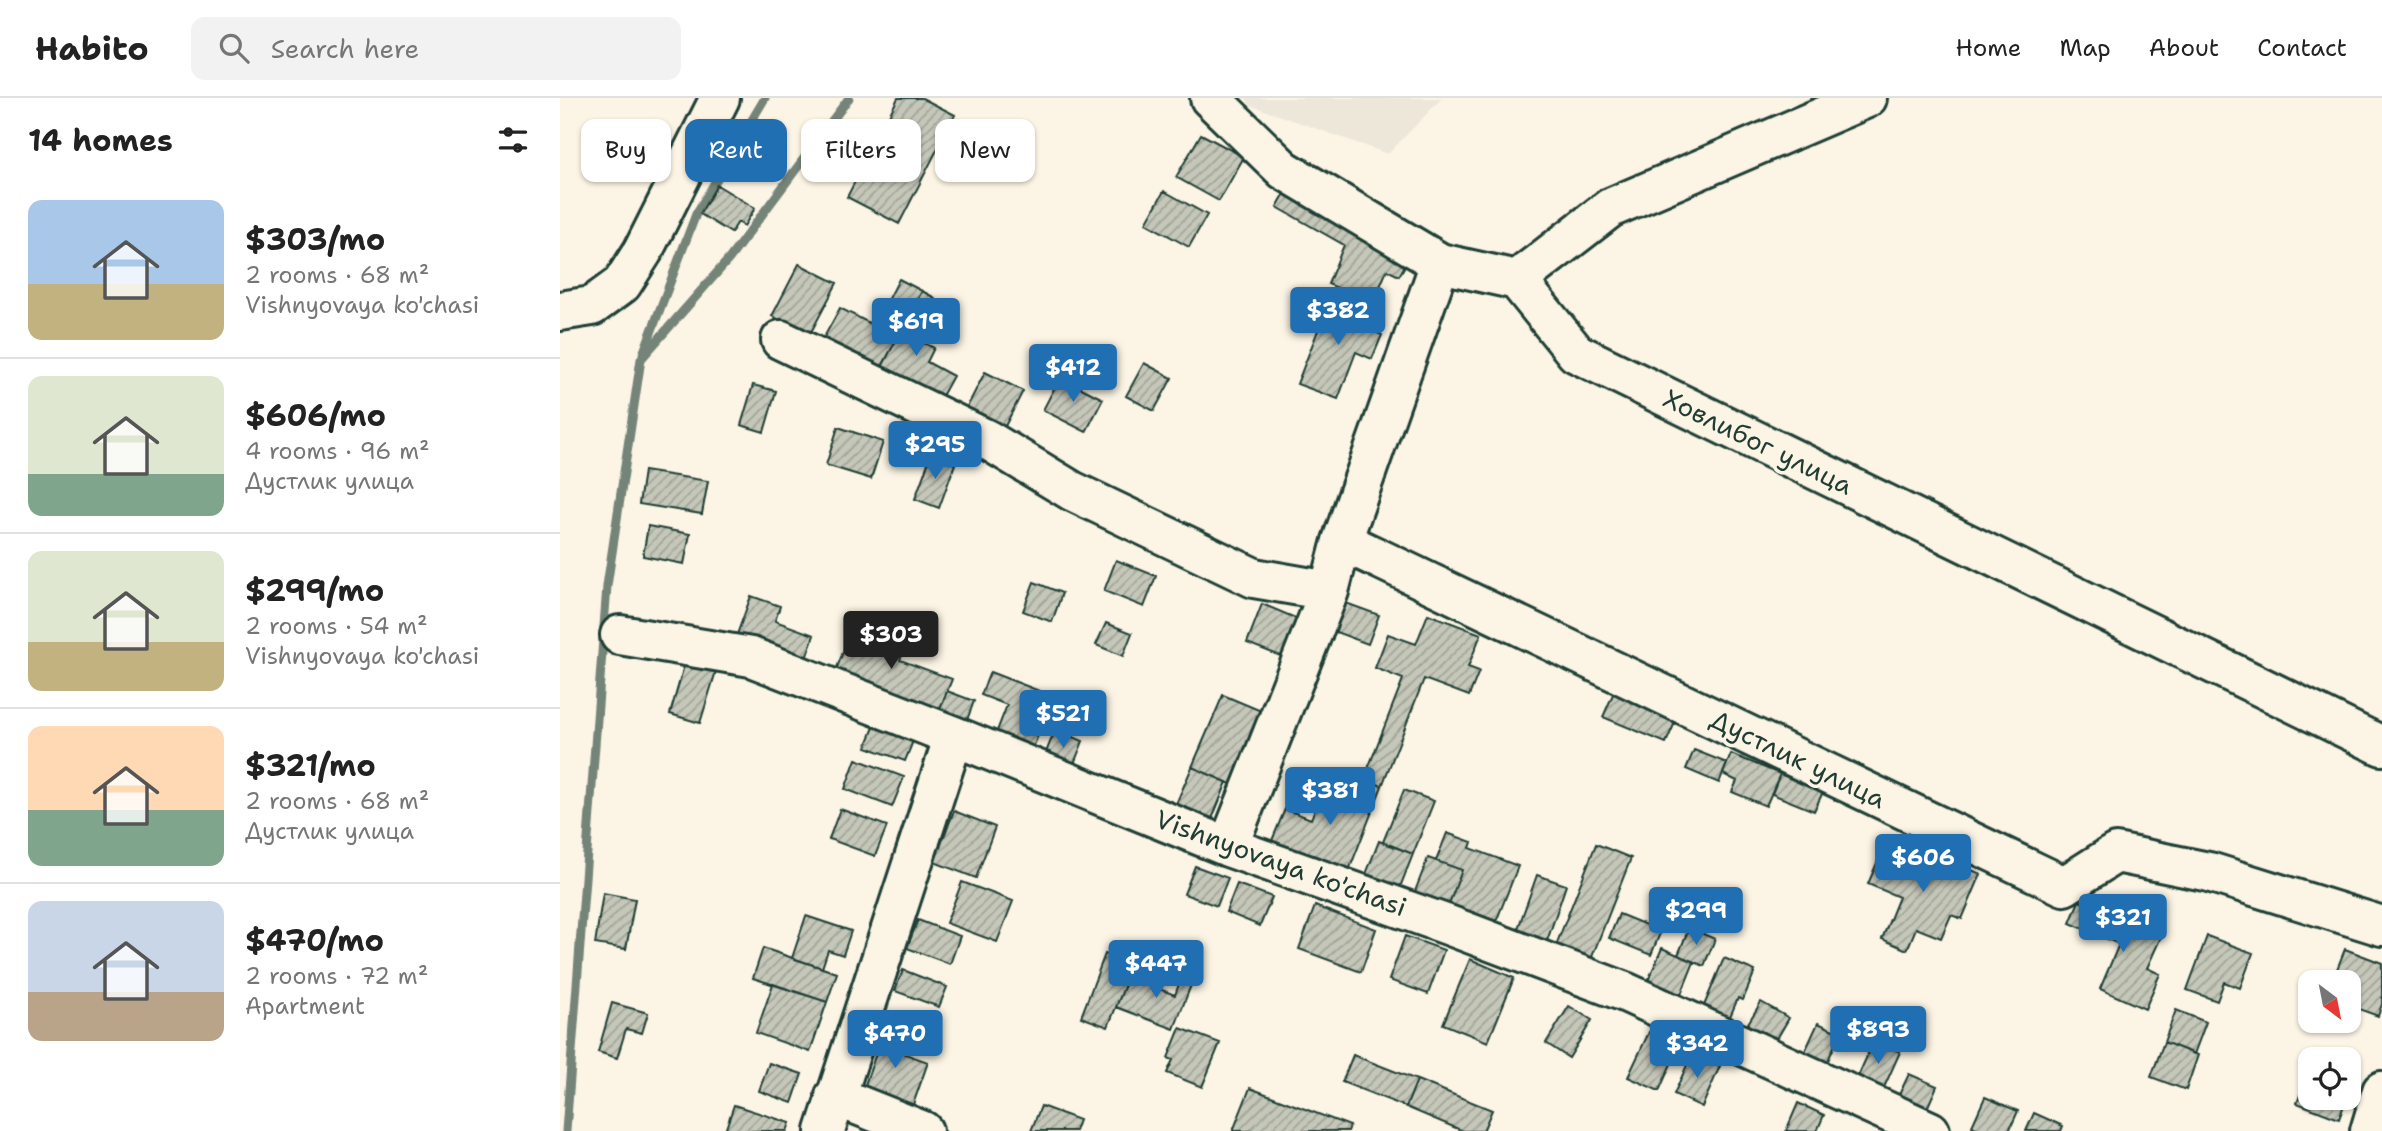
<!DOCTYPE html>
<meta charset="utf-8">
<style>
body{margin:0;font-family:"Shantell Sans",sans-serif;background:#f2f2f2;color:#222;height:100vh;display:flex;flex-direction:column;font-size:26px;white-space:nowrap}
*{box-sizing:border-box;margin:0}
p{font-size:23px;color:#767676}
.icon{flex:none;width:38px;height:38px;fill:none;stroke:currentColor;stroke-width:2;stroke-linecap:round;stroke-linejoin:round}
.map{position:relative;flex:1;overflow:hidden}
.sheet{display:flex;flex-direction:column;background:#fff;width:560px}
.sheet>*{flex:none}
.banner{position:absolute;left:21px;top:21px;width:665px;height:63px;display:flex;gap:14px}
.needle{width:46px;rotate:148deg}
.tools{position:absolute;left:1738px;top:872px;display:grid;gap:14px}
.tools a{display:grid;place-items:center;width:63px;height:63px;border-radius:14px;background:#fff;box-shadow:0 2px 5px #0004;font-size:35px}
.price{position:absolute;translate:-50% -60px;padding:0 16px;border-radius:7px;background:#1f6fb2;color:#fff;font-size:23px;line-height:46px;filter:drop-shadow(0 2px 4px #0008)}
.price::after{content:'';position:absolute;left:50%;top:42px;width:21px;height:16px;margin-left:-10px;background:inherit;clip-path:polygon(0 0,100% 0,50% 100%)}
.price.selected{background:#222;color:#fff}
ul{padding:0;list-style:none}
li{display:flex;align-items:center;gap:21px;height:175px;padding:0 28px}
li+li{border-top:2px solid #e0e0e0}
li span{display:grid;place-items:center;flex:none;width:196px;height:140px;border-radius:14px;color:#555}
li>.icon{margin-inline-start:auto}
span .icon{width:84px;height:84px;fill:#fffc;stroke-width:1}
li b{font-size:30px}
h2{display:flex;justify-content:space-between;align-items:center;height:84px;padding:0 28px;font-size:30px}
.tag{padding:0 24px;border-radius:14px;background:#fff;box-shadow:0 2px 5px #0004;font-size:24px;line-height:63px}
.tag.selected{background:#1f6fb2;color:#fff}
header{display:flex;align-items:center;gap:42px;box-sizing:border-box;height:98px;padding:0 35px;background:#fff;border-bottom:2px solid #e0e0e0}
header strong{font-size:33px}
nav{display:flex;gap:38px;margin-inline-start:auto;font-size:24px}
.search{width:490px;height:63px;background:#f2f2f2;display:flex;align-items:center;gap:18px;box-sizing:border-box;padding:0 24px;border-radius:14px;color:#767676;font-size:26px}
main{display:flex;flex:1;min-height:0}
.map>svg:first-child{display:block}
.built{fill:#ece7d8}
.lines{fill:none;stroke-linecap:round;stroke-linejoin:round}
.stream{stroke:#758479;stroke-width:9}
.building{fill:url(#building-hatch);stroke:#1f3d34;stroke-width:2}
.minor-casing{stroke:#1f3d34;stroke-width:44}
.minor{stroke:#fcf5e5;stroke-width:38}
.labels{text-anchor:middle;stroke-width:7;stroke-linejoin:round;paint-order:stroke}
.street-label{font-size:26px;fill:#1f3d34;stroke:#fcf5e5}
</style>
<header>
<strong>Habito</strong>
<div class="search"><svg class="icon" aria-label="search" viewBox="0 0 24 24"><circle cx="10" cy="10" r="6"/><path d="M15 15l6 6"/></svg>Search here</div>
<nav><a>Home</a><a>Map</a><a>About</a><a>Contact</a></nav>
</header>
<main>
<section class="sheet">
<h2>14 homes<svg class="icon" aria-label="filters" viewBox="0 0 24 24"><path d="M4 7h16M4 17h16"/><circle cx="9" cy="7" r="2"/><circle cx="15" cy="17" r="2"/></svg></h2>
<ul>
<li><span style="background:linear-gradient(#a9c7e8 60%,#c2b280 0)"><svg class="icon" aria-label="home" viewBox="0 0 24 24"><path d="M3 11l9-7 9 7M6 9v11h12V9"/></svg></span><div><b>$303/mo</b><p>2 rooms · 68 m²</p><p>Vishnyovaya ko'chasi</p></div></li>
<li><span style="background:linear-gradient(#dfe7d0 70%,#7fa58c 0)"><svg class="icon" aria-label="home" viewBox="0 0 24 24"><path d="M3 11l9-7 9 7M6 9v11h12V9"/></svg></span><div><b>$606/mo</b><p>4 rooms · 96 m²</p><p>Дустлик улица</p></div></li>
<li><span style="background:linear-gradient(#dfe7d0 65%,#c2b280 0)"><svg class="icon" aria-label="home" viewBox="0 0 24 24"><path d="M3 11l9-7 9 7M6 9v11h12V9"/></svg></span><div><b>$299/mo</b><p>2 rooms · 54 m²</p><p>Vishnyovaya ko'chasi</p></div></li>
<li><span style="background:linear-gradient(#ffd9b3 60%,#7fa58c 0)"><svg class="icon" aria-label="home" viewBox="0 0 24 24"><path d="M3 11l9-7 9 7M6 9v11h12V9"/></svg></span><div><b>$321/mo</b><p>2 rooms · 68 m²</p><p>Дустлик улица</p></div></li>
<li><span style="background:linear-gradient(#c9d6e8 65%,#b9a48a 0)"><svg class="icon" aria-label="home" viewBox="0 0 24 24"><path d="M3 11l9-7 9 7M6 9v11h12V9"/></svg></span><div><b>$470/mo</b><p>2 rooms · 72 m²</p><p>Apartment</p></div></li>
</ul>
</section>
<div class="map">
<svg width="1822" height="1033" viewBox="0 0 1822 1033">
<defs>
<pattern id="building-hatch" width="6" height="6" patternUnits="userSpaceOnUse" patternTransform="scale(1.75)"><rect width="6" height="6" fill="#c5c7b9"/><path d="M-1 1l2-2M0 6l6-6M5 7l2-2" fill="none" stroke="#9fa397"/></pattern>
</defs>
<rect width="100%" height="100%" fill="#fcf5e5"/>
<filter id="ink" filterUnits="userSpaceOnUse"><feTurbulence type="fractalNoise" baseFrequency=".0143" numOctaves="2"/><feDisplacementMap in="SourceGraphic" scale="14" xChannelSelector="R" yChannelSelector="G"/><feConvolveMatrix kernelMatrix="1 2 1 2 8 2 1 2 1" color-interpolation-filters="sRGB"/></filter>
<g filter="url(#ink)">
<!-- built -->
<path class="built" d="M686 0H882L828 56 690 7Z"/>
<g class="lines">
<!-- stream -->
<path class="stream" d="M83 256 136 116 205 0
M6 1033 47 488 81 261 169 161 289 0"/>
</g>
<!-- building -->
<path class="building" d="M338 0H362L395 17 339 126 287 99Z
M641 36 684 59 659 103 616 79Z
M181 43 212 61 203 77 172 58Z
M157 87 195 110 184 128 178 124 171 135 140 116Z
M729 88 851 157 839 178 827 172 813 205 768 186 784 147 717 109Z
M604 93 647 117 629 149 586 125Z
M239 166 277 185 249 238 212 218Z
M339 181 362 193 321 271 263 241 280 210 315 228Z
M362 193 375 200 354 240 374 250 367 264 393 278 377 307 318 276Z
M771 199 812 214 806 230 822 237 812 261 796 254 778 301 737 286Z
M584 265 612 280 594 313 566 298Z
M425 274 463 293 443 332 405 313Z
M500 279 543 301 526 334 483 312Z
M193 287 216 293 204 334 181 327Z
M278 329 323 344 311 381 266 367Z
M371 357 395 366 379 410 355 401Z
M84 373 148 383 142 416 79 406Z
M88 428 130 436 124 466 83 458Z
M556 462 596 478 584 509 544 493Z
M474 484 502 495 492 524 463 513Z
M191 498 220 508 215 523 254 537 242 572 175 542Z
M783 504 819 517 808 546 773 533Z
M702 506 738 521 723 559 687 545Z
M868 516 921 536 908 569 919 573 909 598 864 581 822 688 804 681 843 581 815 570 828 536 856 546Z
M294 525 346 545 340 562 392 581 377 619 275 575Z
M546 525 572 535 563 558 536 547Z
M126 561 157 570 140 625 110 616Z
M430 574 508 604 497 631 483 625 471 655 434 641 447 607 421 597Z
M1057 587 1120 613 1106 645 1043 619Z
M387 593 414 603 404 630 377 619Z
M663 597 706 615 675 688 632 669Z
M318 619 357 633 345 663 306 649Z
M495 632 523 643 511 673 483 662Z
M1134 652 1167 665 1159 685 1126 671Z
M1171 656 1220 676 1206 708 1172 694 1177 683 1163 676Z
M296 661 344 679 332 709 285 691Z
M632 669 667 684 652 721 616 706Z
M1220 676 1263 694 1254 713 1212 696Z
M804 681 822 688 788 775 711 745 725 711 751 721 764 688 797 701Z
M844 692 874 703 853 756 823 744Z
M280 711 327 728 315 758 269 741Z
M394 713 435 729 416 780 374 764Z
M887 735 912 744 910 750 958 768 934 829 887 811 902 772 876 763Z
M819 743 853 756 835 802 801 789Z
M1036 746 1071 760 1028 869 993 855Z
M1360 750 1421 776 1402 821 1391 817 1381 840 1356 830 1347 852 1322 841 1339 799 1308 786 1322 753 1353 766Z
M868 760 902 772 887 811 852 801Z
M635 768 668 780 657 808 624 796Z
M977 777 1006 787 985 849 955 839Z
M402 784 453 803 437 844 386 825Z
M677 786 712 799 700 828 666 814Z
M43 795 75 801 66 851 35 846Z
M1519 803 1601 839 1587 870 1600 876 1585 911 1540 891 1559 846 1510 825Z
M755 808 816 831 801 874 739 851Z
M1059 816 1101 833 1091 857 1049 840Z
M246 818 291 833 283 857 268 852 262 870 232 860Z
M358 822 400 838 390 866 347 850Z
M1129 830 1155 841 1144 868 1118 857Z
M845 838 884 852 868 896 829 882Z
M1647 838 1693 855 1680 890 1664 884 1657 903 1627 892Z
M203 850 277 875 267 904 193 880Z
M1102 850 1134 864 1118 904 1085 890Z
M1785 851 1822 865V906L1818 918 1788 907V884H1772Z
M545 856 573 867 548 929 521 919Z
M1164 860 1195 873 1183 902 1178 900 1169 921 1143 910Z
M910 861 954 880 928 944 883 926Z
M625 870 636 874 614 931 556 909 568 879 615 897Z
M343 872 387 889 379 909 335 893Z
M213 886 267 904 250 954 196 935Z
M1201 904 1229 920 1215 944 1187 927Z
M52 905 88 915 82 935 66 931 57 960 38 954Z
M1009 908 1032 922 1009 960 986 945Z
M1616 912 1646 924 1634 956 1604 944Z
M328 922 354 931 345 956 368 964 350 1015 301 998Z
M1258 925 1280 935 1264 972 1241 962Z
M620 930 660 945 642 989 607 975 613 962 608 960Z
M1089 934 1119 948 1099 993 1068 979Z
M1314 942 1340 954 1322 994 1296 983Z
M1604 944 1638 957 1626 992 1591 979Z
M1132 956 1160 968 1142 1009 1114 996Z
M793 957 857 982 846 1009 782 984Z
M209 965 242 976 232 1005 199 993Z
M1750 972V999H1787L1779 1021 1737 1005Z
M1349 976 1377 988 1365 1015 1336 1003Z
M857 982 932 1012 923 1033H903L846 1009Z
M690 990 790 1028 788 1033H673Z
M1425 999 1458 1013 1449 1033H1422L1412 1028Z
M1238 1005 1264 1017 1257 1033H1226Z
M174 1007 230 1025 227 1033H165Z
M481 1008 519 1022 515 1033H471Z
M1474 1015 1503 1028 1501 1033H1466Z"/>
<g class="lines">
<defs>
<path id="minor" d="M650 0 724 72 880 165 957 182
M957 182 1016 255 1822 648
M957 182 1050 110 1307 0
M0 213 32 208 62 186 83 153 160 0
M221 242 426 341 512 393 694 480 769 493
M782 443 1504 788 1556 755 1649 774 1822 828
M60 537 191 559 394 638 668 749 888 827 1065 894 1370 1033
M668 749 769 493 782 443 880 165
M275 998 363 1033
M265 1033 394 638
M1810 1033 1822 993"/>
</defs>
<!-- minor casing -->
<use href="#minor" class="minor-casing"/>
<!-- minor -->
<use href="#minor" class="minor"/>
</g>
</g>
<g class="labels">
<!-- street labels -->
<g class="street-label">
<text transform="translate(1198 344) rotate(26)" y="9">Ховлибог улица</text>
<text transform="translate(1238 661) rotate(26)" y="9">Дустлик улица</text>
<text transform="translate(721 765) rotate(20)" y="9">Vishnyovaya ko'chasi</text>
</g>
</g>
</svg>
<div class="tools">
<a><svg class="needle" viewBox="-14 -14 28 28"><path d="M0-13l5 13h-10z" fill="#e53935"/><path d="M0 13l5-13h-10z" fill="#767676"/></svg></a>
<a><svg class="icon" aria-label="locate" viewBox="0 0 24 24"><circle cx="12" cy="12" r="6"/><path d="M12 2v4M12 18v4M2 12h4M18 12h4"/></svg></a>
</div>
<b class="price" style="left:778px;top:249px">$382</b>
<b class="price" style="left:356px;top:260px">$619</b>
<b class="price" style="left:513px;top:306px">$412</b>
<b class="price" style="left:375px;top:383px">$295</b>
<b class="price selected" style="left:331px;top:573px">$303</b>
<b class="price" style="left:503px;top:652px">$521</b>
<b class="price" style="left:770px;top:729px">$381</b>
<b class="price" style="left:1363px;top:796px">$606</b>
<b class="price" style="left:1136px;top:849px">$299</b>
<b class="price" style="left:1563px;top:856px">$321</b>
<b class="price" style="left:596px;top:902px">$447</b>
<b class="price" style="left:1318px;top:968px">$893</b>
<b class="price" style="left:335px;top:972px">$470</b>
<b class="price" style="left:1137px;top:982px">$342</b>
<div class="banner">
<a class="tag">Buy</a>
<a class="tag selected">Rent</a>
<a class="tag">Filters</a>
<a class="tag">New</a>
</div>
</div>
</main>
